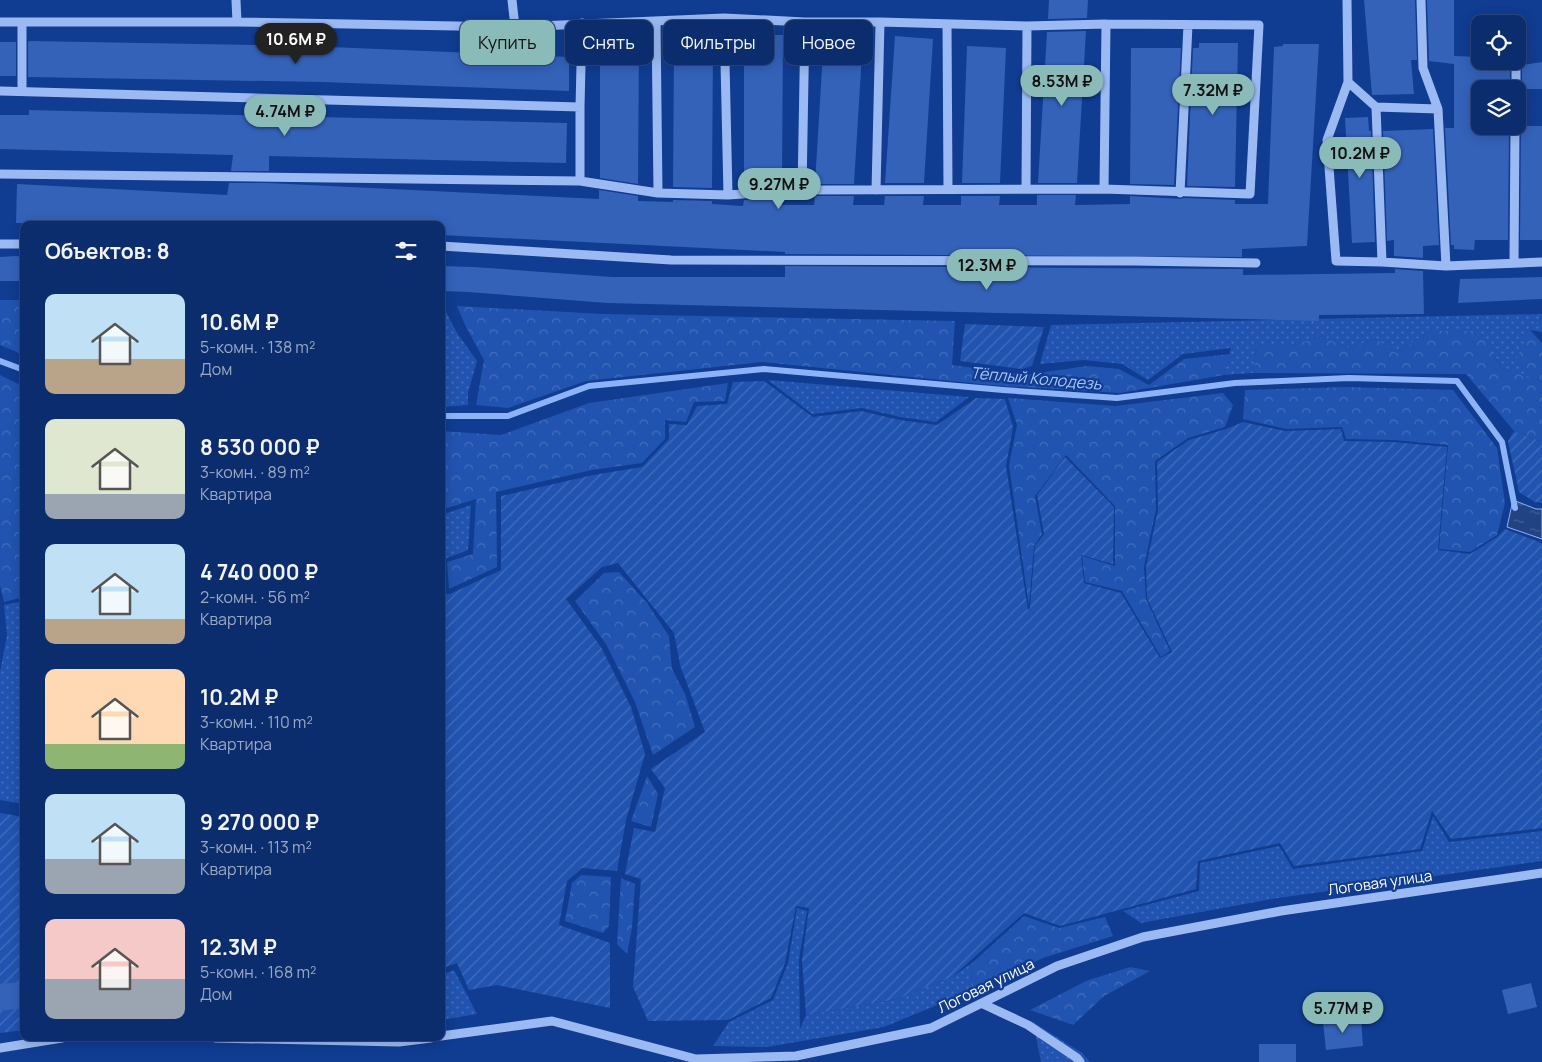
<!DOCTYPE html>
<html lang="ru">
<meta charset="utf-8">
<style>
body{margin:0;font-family:Manrope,sans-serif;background:#153572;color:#f1f3f6;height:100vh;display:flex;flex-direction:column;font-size:19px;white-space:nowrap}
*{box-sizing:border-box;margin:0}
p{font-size:16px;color:#9aa8c2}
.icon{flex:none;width:28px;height:28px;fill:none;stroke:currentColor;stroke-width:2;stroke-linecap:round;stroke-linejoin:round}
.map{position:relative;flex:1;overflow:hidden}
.panel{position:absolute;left:20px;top:221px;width:425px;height:820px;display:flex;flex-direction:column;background:#0c2d6d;border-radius:10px;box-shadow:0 2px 12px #0003,0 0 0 1px #2c4980}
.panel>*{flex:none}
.banner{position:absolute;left:460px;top:20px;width:475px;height:45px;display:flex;gap:10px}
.fabs{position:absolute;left:1471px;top:15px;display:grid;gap:10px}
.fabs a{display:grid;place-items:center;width:55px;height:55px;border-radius:10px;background:#0c2d6d;box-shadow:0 2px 12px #0003,0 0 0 1px #2c4980;font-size:25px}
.price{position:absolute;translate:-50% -42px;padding:0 11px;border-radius:18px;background:#8bbbb9;color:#111;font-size:16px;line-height:32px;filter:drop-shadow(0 1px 2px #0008)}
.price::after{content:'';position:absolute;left:50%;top:30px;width:15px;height:11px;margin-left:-8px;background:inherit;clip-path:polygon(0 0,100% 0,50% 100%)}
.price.active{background:#222;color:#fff}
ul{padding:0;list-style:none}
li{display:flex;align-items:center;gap:15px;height:125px;padding:0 25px}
li span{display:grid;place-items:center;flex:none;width:140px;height:100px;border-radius:10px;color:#555}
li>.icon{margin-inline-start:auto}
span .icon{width:60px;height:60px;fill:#fffc;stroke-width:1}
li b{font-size:21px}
h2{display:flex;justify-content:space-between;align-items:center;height:60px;padding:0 25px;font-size:21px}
.tag{padding:0 18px;border-radius:10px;background:#0c2d6d;box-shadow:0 2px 12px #0003,0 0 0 1px #2c4980;font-size:18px;line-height:45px}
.tag.active{background:#8bbbb9;color:#111}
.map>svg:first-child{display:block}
.grass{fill:url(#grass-dots)}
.forest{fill:url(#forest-crowns)}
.garden{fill:url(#garden-furrows)}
.water{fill:url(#water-ripples);stroke:#8cb3f7}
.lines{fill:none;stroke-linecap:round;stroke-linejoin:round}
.stream{stroke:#8cb3f7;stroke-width:6}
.building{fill:#3462b9}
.minor{stroke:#9bbaf3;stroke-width:9}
.labels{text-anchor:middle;stroke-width:4.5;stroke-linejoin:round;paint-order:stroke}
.street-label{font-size:15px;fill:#fff;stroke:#103c91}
.water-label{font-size:16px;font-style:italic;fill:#a7c5fa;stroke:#103c91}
</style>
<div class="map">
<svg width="1542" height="1062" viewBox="0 0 1542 1062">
<defs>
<pattern id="grass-dots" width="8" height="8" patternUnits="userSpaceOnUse" patternTransform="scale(1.25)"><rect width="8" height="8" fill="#2154b0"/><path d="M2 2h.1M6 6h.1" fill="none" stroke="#426ebc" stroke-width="1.8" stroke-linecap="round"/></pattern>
<pattern id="forest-crowns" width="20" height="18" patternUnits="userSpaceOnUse" patternTransform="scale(1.25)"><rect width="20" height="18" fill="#2154b0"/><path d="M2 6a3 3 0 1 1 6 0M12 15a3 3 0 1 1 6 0" fill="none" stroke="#426ebc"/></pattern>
<pattern id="garden-furrows" width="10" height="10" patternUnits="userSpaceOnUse" patternTransform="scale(1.25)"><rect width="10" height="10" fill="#2154b0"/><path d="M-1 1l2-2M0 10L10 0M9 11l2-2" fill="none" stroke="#426ebc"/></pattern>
<pattern id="water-ripples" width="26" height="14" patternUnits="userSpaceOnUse" patternTransform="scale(1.25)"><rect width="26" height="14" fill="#224383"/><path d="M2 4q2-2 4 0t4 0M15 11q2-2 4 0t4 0" fill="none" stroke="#435f96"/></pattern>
</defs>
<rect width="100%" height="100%" fill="#103c91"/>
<!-- grass -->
<path class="grass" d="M441 302 457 333 477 361 468 393V405L441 407Z
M1542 314V332L1530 330 1532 380 1501 367 1495 357 1430 331 1396 353 1376 339 1348 348 1321 336 1292 346H1257L1253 373 1224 375 1231 348 1183 354 1148 380 1122 364 1084 360 1040 364 1051 325Z
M768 380 969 397 936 422 900 417 862 408 812 414Z
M471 505 468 550 442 560 444 587H441V515Z
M24 601V804L0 800V672L7 635 4 605Z
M1433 816 1449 842 1542 831V861L1278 898 1141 923 1123 911 1199 891 1200 863 1279 846 1293 869 1422 851Z
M797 908 807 911 799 959 800 1029 806 1015 897 999 952 977 972 963 971 991 884 1027 767 1047 713 1046 729 1022 773 1000 788 963Z
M454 970 477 1014 441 1020V975Z
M1033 1022 1082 1053 1090 1062H1041Z"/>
<!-- forest -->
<path class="forest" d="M0 300H24V355L0 345Z
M457 306 603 314 955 321 952 365 1025 375 1087 366 1119 369 1149 385 1184 359 1230 354 1224 375 1120 393 991 385 762 362 586 381 508 408 476 405 484 360 466 327Z
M1530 330 1542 343V442L1514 431 1466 374 1253 373 1257 346H1292L1321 336 1348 348 1376 339 1396 353 1430 331H1479L1501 367 1531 379 1516 360Z
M0 375 24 387V597L4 602 0 585Z
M728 383 725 401 694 402 686 422 665 420V439L642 463 592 470 496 492 497 567 449 589 447 562 473 554 476 499 441 510V431L501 435 589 403Z
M1346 387 1453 390 1497 448 1505 503 1497 535 1470 552 1439 549 1448 445 1394 440 1346 439 1342 427 1286 429 1243 419 1245 390Z
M1223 393 1233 405 1225 427 1188 438 1155 461 1156 509 1144 567 1146 599 1170 651 1161 657 1122 591 1085 582 1082 556 1115 566V506L1066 455 1035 496 1042 534 1034 546 1029 607 1009 465 1017 425 1008 398 1115 406Z
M619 572 647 603 669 636 672 669 685 694 695 727 653 755 635 702 606 644 575 601 604 573Z
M647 776 658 794 651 827 631 821Z
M581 875 611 877 609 926 603 933 565 921 572 883Z
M621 878 635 884 632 928 627 954 617 944Z
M1024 916 1059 928 1105 917 1113 936 1043 958 971 991 972 963Z
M1130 967 1150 971 1104 996 1073 1025 1030 1010 1086 981Z"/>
<!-- garden -->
<path class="garden" d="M965 324 1044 327 1032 366 1022 369 960 361Z
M764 381 813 417 861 411 900 420 937 425 976 398 1005 399 1013 427 1006 466 1028 610 1030 608 1035 546 1044 534 1037 495 1065 457 1114 507 1113 564 1081 555 1084 583 1121 593 1160 658 1172 652 1147 598 1146 567 1158 509 1157 462 1189 440 1226 429 1243 422 1285 431 1341 429 1344 441 1393 442 1447 447 1438 550 1470 554 1497 537 1505 529 1542 543V828L1451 839 1432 811 1420 849 1294 866 1280 843 1198 861 1196 889 1060 926 1024 913 952 977 897 999 806 1015 802 960 809 908 796 906 785 963 771 998 728 1020 648 1021 633 987 641 879 625 874 634 828 655 832 665 788 651 769 705 732 680 665 674 633 618 563 602 567 566 599 601 647 631 707 645 754 626 820 617 871 582 868 567 881 559 925 610 943V1008L497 985 469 990 457 963 441 969V594H450L501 570V496L593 475 642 467 669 439V424L687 425 697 406 727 404 733 382Z
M1514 431 1542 442V503L1535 502 1519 492 1508 441Z
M0 813 24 817V1030L0 1033Z"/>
<!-- water -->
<path class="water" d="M1513 500 1536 509H1542V539L1507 527Z"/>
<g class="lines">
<!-- stream -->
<path class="stream" d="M0 361 24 370
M441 416H508L589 386 764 369 1003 390 1117 398 1235 383 1349 378 1457 381 1502 442 1515 508"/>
</g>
<!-- building -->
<path class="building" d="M1049 0H1088L1087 18 1048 19Z
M1364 0H1415L1417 60H1411L1414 94 1372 95Z
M1427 0H1454V56L1480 57V61H1503V68L1510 67V89H1480V126H1509L1508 240H1475L1474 250 1454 249V245H1451L1445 128H1454V64L1429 61Z
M1086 31 1077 183H1038L1047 32Z
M744 35H783L782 185 744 188Z
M824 35 863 37 854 184H815Z
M895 36 933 39 924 183H885Z
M600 40H639L638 184 600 178Z
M30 41 306 46 569 57V91L322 82 28 77V42Z
M0 42H16V76H0Z
M1199 43H1238L1235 187 1187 186 1193 48H1199Z
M1283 44H1319L1307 246 1242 249V257L785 254V252L441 235V225L16 223 17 184 227 195 229 183H268L599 199V190L638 196V201L673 202V200L712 201V204L743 206 744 200 782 198V205H814L815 196H854L853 205H884L885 196H924L923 205H961V196H1000L999 205H1037V195H1076L1075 205 1130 204V196L1180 199 1184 198 1235 200V204H1268L1274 47 1283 46Z
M674 46H713L712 188 673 187Z
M967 46 1006 48 1000 183H962Z
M1131 48H1181L1174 185 1130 184Z
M1542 62V89H1522V65Z
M29 110 567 123 566 163 269 156V171H231L233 155 0 149V115H29Z
M1368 117 1369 131H1371L1375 242 1352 243 1345 118Z
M1521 126H1542V240H1520Z
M1433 129 1439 245 1423 246V258L1394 256V240L1387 241 1383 131Z
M16 256 24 257V281H0V257Z
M441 266 474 267 612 277H785V266L1243 269V275L1395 273V269L1423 271 1424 314 1319 315V321L607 303 468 292 441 291Z
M1542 277V299L1458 303 1460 279Z
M20 982 23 1008 0 1011V984Z
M1531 983 1537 1007 1508 1014 1502 990Z
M1361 1018 1363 1046 1326 1050 1323 1022Z
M1259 1044H1296V1062H1259Z"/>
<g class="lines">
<!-- minor -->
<path class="minor" d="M236 0 237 22
M512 0 515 27
M1347 0 1348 82 1327 140 1336 261 1382 262 1446 266 1542 262
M1421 0 1423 68 1438 109 1446 266
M724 18 728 195
M656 21 658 193
M0 22H237L515 27 724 18 805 22H880L1027 26 1106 24 1259 25 1250 194 1104 189 802 190 728 195 658 193 580 181V107
M947 24 948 189
M1348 82 1376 107 1438 109
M1516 89V68
M0 91 580 107 582 23
M22 91V22
M1376 107 1382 262
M0 174 580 181
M1026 189 1027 26
M1104 189 1106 24
M802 190 805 22
M876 190 880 22
M1180 193 1188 25
M0 244H24
M441 246 671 260 1135 261 1256 263
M1514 262 1515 126
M983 1004 1028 1025 1077 1058 1080 1062
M441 1036 552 1021 696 1059 796 1056 931 1028 1057 966 1143 937 1281 911 1542 873
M215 1038 399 1042 431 1038
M0 1048 62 1038"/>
</g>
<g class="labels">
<!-- street labels -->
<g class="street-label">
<text transform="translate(1380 883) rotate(-8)" y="5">Логовая улица</text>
<text transform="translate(986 986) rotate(-26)" y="5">Логовая улица</text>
</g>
<!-- water labels -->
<g class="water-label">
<text transform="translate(1036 378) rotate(5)" y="6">Тёплый Колодезь</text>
</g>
</g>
</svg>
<div class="fabs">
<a><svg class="icon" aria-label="locate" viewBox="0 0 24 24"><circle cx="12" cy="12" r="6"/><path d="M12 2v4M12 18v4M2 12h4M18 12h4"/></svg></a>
<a><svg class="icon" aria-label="layers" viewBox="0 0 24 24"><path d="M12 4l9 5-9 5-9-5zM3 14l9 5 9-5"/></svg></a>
</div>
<b class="price active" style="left:296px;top:65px">10.6M ₽</b>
<b class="price" style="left:1062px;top:107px">8.53M ₽</b>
<b class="price" style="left:1213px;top:116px">7.32M ₽</b>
<b class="price" style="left:285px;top:137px">4.74M ₽</b>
<b class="price" style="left:1360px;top:179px">10.2M ₽</b>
<b class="price" style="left:779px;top:210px">9.27M ₽</b>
<b class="price" style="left:987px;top:291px">12.3M ₽</b>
<b class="price" style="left:1343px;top:1034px">5.77M ₽</b>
<div class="banner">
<a class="tag active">Купить</a>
<a class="tag">Снять</a>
<a class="tag">Фильтры</a>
<a class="tag">Новое</a>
</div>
<section class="panel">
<h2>Объектов: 8<svg class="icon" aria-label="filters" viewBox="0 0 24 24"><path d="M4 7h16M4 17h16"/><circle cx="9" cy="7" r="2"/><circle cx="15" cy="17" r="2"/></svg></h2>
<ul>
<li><span style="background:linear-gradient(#bfe0f5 65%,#b9a48a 0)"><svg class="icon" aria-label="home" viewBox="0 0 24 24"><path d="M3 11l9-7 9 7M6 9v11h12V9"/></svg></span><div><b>10.6M ₽</b><p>5-комн. · 138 m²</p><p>Дом</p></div></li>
<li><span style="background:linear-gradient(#dfe7d0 75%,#9aa5b1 0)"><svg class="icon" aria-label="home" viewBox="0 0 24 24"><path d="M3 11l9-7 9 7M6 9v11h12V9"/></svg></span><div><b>8 530 000 ₽</b><p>3-комн. · 89 m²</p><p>Квартира</p></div></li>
<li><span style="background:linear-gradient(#bfe0f5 75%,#b9a48a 0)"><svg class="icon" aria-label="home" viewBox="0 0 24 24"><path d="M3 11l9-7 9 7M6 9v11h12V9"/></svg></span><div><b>4 740 000 ₽</b><p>2-комн. · 56 m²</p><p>Квартира</p></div></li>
<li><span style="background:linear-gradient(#ffd9b3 75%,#8fb573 0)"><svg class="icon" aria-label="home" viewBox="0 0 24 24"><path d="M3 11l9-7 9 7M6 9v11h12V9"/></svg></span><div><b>10.2M ₽</b><p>3-комн. · 110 m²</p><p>Квартира</p></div></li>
<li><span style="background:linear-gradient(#bfe0f5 65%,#9aa5b1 0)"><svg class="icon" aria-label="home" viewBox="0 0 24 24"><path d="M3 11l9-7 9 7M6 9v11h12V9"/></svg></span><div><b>9 270 000 ₽</b><p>3-комн. · 113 m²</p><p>Квартира</p></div></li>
<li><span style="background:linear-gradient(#f6c9c9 60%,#9aa5b1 0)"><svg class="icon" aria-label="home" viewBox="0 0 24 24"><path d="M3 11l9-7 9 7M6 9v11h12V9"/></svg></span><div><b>12.3M ₽</b><p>5-комн. · 168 m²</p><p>Дом</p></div></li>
</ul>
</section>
</div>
